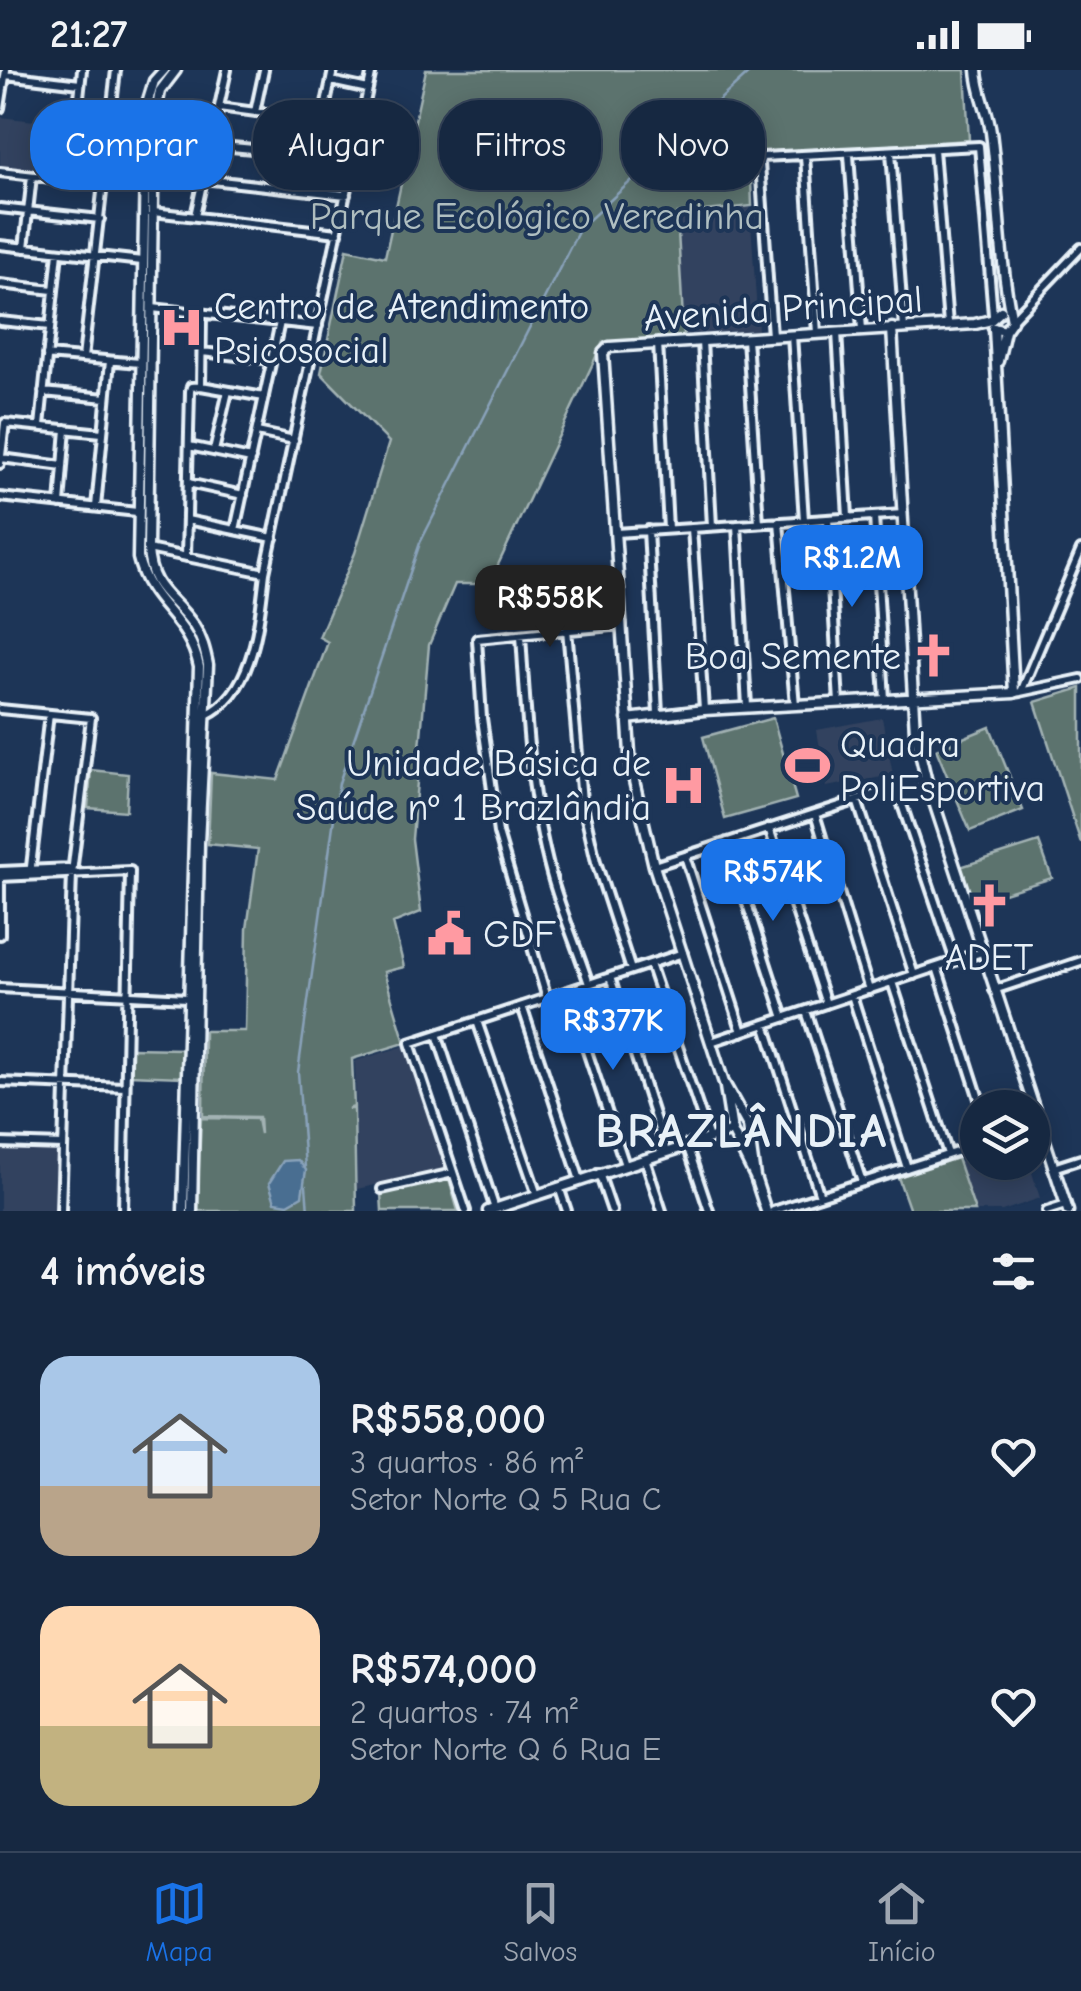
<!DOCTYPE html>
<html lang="pt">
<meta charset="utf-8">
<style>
body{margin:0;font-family:"Comic Neue",sans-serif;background:#23344c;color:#f1f3f6;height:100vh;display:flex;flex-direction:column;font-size:38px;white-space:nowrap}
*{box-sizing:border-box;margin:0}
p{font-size:32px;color:#9ea6b1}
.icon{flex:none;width:55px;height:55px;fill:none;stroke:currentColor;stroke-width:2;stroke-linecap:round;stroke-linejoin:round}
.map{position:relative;height:1141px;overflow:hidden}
.details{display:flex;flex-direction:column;background:#162841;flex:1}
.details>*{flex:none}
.top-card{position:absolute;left:30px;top:30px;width:1022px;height:90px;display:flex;gap:20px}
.tools{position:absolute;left:960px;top:1020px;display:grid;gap:20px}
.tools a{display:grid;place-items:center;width:90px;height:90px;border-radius:50%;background:#162841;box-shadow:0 5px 25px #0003,0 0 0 2px #35445a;font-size:50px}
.price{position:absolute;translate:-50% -85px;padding:0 22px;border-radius:20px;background:#1a73e8;color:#fff;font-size:32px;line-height:65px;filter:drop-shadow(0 2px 5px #0008)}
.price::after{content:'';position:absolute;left:50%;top:60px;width:30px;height:22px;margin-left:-15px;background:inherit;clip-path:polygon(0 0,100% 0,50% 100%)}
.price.selected{background:#222;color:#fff}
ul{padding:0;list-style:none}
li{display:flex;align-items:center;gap:30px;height:250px;padding:0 40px}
li span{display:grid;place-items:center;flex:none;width:280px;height:200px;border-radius:30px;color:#555}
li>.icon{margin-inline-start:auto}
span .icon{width:120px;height:120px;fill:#fffc;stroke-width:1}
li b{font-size:42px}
h2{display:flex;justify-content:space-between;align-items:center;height:120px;padding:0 40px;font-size:42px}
.pill{padding:0 35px;border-radius:40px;background:#162841;box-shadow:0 5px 25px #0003,0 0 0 2px #35445a;font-size:35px;line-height:90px}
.pill.selected{background:#1a73e8;color:#fff}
.status{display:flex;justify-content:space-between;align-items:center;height:70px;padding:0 50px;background:#162841;direction:ltr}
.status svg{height:28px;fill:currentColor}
.menu{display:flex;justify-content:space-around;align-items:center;height:140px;border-top:2px solid #35445a;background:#162841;font-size:28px;color:#9ea6b1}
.menu a{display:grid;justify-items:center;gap:5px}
.menu .selected{color:#1a73e8}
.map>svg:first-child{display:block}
.built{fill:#33435f}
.green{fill:#5c736e;stroke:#a2b2b3;stroke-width:2.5}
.water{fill:#496e91;stroke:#89a2ba;stroke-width:2.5}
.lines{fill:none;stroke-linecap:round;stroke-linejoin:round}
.stream{stroke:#89a2ba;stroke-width:2.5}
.street-casing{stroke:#e8f1f8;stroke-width:14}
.secondary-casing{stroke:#e8f1f8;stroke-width:15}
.street{stroke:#1d3557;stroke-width:6}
.secondary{stroke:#1d3557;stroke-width:8}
.labels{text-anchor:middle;stroke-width:8;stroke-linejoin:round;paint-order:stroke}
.park-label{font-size:38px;fill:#b0bfc1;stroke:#1d3557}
.poi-label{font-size:38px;fill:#e8f1f8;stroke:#1d3557;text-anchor:start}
.street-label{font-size:38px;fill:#e8f1f8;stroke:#1d3557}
.district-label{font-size:48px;font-weight:bold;letter-spacing:2.5px;fill:#e8f1f8;stroke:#1d3557}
</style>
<div class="status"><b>21:27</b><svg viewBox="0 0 49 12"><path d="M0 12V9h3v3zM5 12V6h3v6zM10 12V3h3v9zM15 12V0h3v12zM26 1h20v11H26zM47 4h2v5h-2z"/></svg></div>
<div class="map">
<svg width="1081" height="1141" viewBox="0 0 1081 1141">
<rect width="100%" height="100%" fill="#1d3557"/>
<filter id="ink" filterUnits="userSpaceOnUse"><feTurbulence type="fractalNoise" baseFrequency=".01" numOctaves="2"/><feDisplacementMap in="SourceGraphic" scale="20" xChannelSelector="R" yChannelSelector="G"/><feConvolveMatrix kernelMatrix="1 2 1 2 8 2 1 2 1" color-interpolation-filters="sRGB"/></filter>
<g filter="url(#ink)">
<!-- built -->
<path class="built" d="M0 47 68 55 63 105 0 99Z
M750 137 758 260 682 264 674 142Z
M882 648 893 705 826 717 817 660Z
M408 975 446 1099 357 1119 355 991Z
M0 1078 53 1080 57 1085 55 1141H0Z
M977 1086 978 1092 1029 1093 1040 1128 1002 1141H974L957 1092Z"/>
<!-- green -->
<path class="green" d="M426 0H965L969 70 750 84 752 136 677 144 684 267 603 272 489 514H455L429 575 412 769 421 842 393 853 404 897 384 902 405 973 352 989 354 1037 348 1039H354L356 1141H197L201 1048 257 1049 260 1064 259 1047 203 1046 204 961H245L247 859 258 779 208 774 211 703 278 710 328 572 319 567 355 483 389 372 321 303 347 179 385 187Z
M1081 618V773L1035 632Z
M773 648 796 729 725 749 703 667Z
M990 657 1023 740 970 761 936 679Z
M91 700 128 704 126 741 88 738Z
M1039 772 1052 808 972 833 960 797Z
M129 978 183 979 182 1007 129 1005Z
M957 1088 975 1141H910L898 1107Z
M449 1110 458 1141H382L381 1123Z"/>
<!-- water -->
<path class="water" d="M298 1090 306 1100 302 1126 288 1134 275 1132 269 1113 283 1091Z"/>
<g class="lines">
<!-- stream -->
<path class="stream" d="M305 1098 298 1002 339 713 420 473 580 158 752 0
M306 1116 308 1141"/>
<defs>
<path id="street" d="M6 5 80 14
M331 11 368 19
M219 37 323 51
M0 38 6 0
M255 42 264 0
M77 47 110 50
M211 75 315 85
M934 79 948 255
M891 82 904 258
M849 85 862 260
M805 86 817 263
M0 102 104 114
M203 109 346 125
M70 110 82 0
M308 121 333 0
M0 138 100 149
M153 142 338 163
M195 146 227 0
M0 175 142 191
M24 178 32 106
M0 214 53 220
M152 238 318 256
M1012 250 1081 178
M0 251 50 256
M837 262 848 447
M792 265 804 450
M772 266 760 93 762 87 979 76 993 245
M747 268 759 453
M702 271 712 456
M658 273 668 459
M202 282 272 290
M47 285 140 293
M83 288 116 0
M201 316 202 244
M201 316 264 327
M43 322 106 328
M5 353 102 363
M40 356 58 182
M257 362 294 370
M189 376 251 389
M214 381 228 321
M1 388 63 396
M0 394 5 353
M188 413 243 425
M0 427 137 442
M60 434 66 359
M96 437 110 291
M874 446 885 629
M828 449 839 633
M187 450 273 468
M779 452 795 635
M737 455 747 637
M692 458 704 640
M235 460 280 252
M648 460 658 643
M616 463 903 444
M148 479 265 503
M186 487 190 321 191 317 201 316
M567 559 582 731 596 792 631 900
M521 565C526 645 530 727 551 804 561 841 577 877 589 914
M1020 622 1081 609
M1014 623 1021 622 1081 480
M0 639 91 648 72 803 61 1141
M206 645C255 622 259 551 265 503L372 0
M896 717 955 891
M857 730 914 905
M815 744 869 920
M769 758 826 934
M727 772 784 948
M685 786 742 962
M654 796 926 708
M0 801 73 798
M30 805 49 644
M0 807 130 801 123 1141
M0 865V805
M650 894 709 1068
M937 897 982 1038
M610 907 666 1082
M892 912 948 1084
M0 918 187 928
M994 920 1081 891
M567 921 625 1095
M852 925 907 1098
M547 928 498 763 482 648 477 569 622 555
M522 936 580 1110
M806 941 862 1112
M477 951 537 1125
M765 954 820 1126
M437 964 495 1139
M711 972 982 882
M0 1012 125 1017
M0 1073 63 1075
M687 1075 709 1141
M645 1089 662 1141
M1053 1098 1081 1089
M599 1103 612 1141
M559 1117 567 1141
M382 1119 453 1103
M466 1141 410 973 683 883
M773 1141 978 1075
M1047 1141 1066 1135"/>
<path id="secondary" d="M164 0 154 11 146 37 138 488C149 536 189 547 199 597L183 1141
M176 0 160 21 154 54 148 479C150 521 174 526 194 556 202 568 205 580 208 595L199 773 192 1141
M977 0C978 22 988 40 991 62 999 125 999 189 1012 251L1005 261 993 258
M892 258 915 662 926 708 1068 1141
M998 291 1005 261
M627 649 704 640 1014 623 994 258
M725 1017 732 1061 755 1107 766 1141
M755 1107 748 1056 724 1013 654 796 631 698 603 283 609 277 975 254 991 250 1001 241
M488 1141 732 1061"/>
</defs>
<!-- street casing -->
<use href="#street" class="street-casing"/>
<!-- secondary casing -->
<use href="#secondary" class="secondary-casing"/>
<!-- street -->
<use href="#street" class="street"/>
<!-- secondary -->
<use href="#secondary" class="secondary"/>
</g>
</g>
<!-- icons -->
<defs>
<symbol id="hospital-bare" viewBox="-9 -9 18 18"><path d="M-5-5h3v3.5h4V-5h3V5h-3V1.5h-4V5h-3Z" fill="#ff9aa2" stroke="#1d3557" stroke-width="2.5" paint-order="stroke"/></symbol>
<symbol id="church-bare" viewBox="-9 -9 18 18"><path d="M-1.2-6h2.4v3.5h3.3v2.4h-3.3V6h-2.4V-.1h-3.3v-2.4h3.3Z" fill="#ff9aa2" stroke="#1d3557" stroke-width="2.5" paint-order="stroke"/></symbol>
<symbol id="stadium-bare" viewBox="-9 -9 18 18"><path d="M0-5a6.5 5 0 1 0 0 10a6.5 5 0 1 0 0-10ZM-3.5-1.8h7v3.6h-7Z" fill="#ff9aa2" stroke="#1d3557" stroke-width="2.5" paint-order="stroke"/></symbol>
<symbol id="civic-bare" viewBox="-9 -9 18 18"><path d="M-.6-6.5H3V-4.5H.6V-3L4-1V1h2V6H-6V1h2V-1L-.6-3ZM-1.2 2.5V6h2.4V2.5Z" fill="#ff9aa2" stroke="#1d3557" stroke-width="2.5" paint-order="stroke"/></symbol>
</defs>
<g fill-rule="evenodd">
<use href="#hospital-bare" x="150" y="226" width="63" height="63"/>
<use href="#church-bare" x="902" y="554" width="63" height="63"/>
<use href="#stadium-bare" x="776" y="664" width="63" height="63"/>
<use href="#hospital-bare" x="652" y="684" width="63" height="63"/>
<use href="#church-bare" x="958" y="804" width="63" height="63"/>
<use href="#civic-bare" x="418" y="832" width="63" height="63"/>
</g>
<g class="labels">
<!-- park labels -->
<g class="park-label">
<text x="537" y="159">Parque Ecológico Veredinha</text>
</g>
<!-- poi labels -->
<g class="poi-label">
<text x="214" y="249">Centro de Atendimento<tspan x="214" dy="44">Psicosocial</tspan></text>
<text x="901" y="599" text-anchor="end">Boa Semente</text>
<text x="840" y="687">Quadra<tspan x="840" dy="44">PoliEsportiva</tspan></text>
<text x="651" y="706" text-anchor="end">Unidade Básica de<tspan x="651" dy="44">Saúde nº 1 Brazlândia</tspan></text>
<text x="483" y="877">GDF</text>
<text x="989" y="900" text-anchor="middle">ADET</text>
</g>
<!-- street labels -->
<g class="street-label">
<text transform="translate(783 238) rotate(-4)" y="13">Avenida Principal</text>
</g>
<!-- district labels -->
<g class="district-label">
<text x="742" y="1077">BRAZLÂNDIA</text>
</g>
</g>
</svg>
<div class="tools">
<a><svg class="icon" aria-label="layers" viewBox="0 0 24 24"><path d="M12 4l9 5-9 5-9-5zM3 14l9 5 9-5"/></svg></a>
</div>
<b class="price" style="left:852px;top:540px">R$1.2M</b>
<b class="price selected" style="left:550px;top:580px">R$558K</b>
<b class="price" style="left:773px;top:854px">R$574K</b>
<b class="price" style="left:613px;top:1003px">R$377K</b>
<div class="top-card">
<a class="pill selected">Comprar</a>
<a class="pill">Alugar</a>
<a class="pill">Filtros</a>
<a class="pill">Novo</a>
</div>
</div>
<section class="details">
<h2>4 imóveis<svg class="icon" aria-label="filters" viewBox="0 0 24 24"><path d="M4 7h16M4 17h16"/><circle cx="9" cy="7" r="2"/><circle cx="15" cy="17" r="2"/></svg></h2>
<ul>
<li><span style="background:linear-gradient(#a9c7e8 65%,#b9a48a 0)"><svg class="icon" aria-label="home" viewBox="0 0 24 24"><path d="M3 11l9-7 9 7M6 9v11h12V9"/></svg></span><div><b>R$558,000</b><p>3 quartos · 86 m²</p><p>Setor Norte Q 5 Rua C</p></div><svg class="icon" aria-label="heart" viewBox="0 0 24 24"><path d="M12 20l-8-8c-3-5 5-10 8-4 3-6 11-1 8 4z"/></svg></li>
<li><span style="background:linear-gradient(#ffd9b3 60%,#c2b280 0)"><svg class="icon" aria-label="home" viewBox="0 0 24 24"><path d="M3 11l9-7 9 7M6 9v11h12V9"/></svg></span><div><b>R$574,000</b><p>2 quartos · 74 m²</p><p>Setor Norte Q 6 Rua E</p></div><svg class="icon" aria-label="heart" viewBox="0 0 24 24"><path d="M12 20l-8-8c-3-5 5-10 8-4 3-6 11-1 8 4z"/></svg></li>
</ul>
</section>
<nav class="menu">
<a class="selected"><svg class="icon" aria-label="map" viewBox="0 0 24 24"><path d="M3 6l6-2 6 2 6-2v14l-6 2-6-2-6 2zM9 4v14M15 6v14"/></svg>Mapa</a>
<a><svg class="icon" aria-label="saved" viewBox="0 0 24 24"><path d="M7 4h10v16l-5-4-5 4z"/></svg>Salvos</a>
<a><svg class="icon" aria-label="home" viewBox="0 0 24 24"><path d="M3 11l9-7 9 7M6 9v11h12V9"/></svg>Início</a>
</nav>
